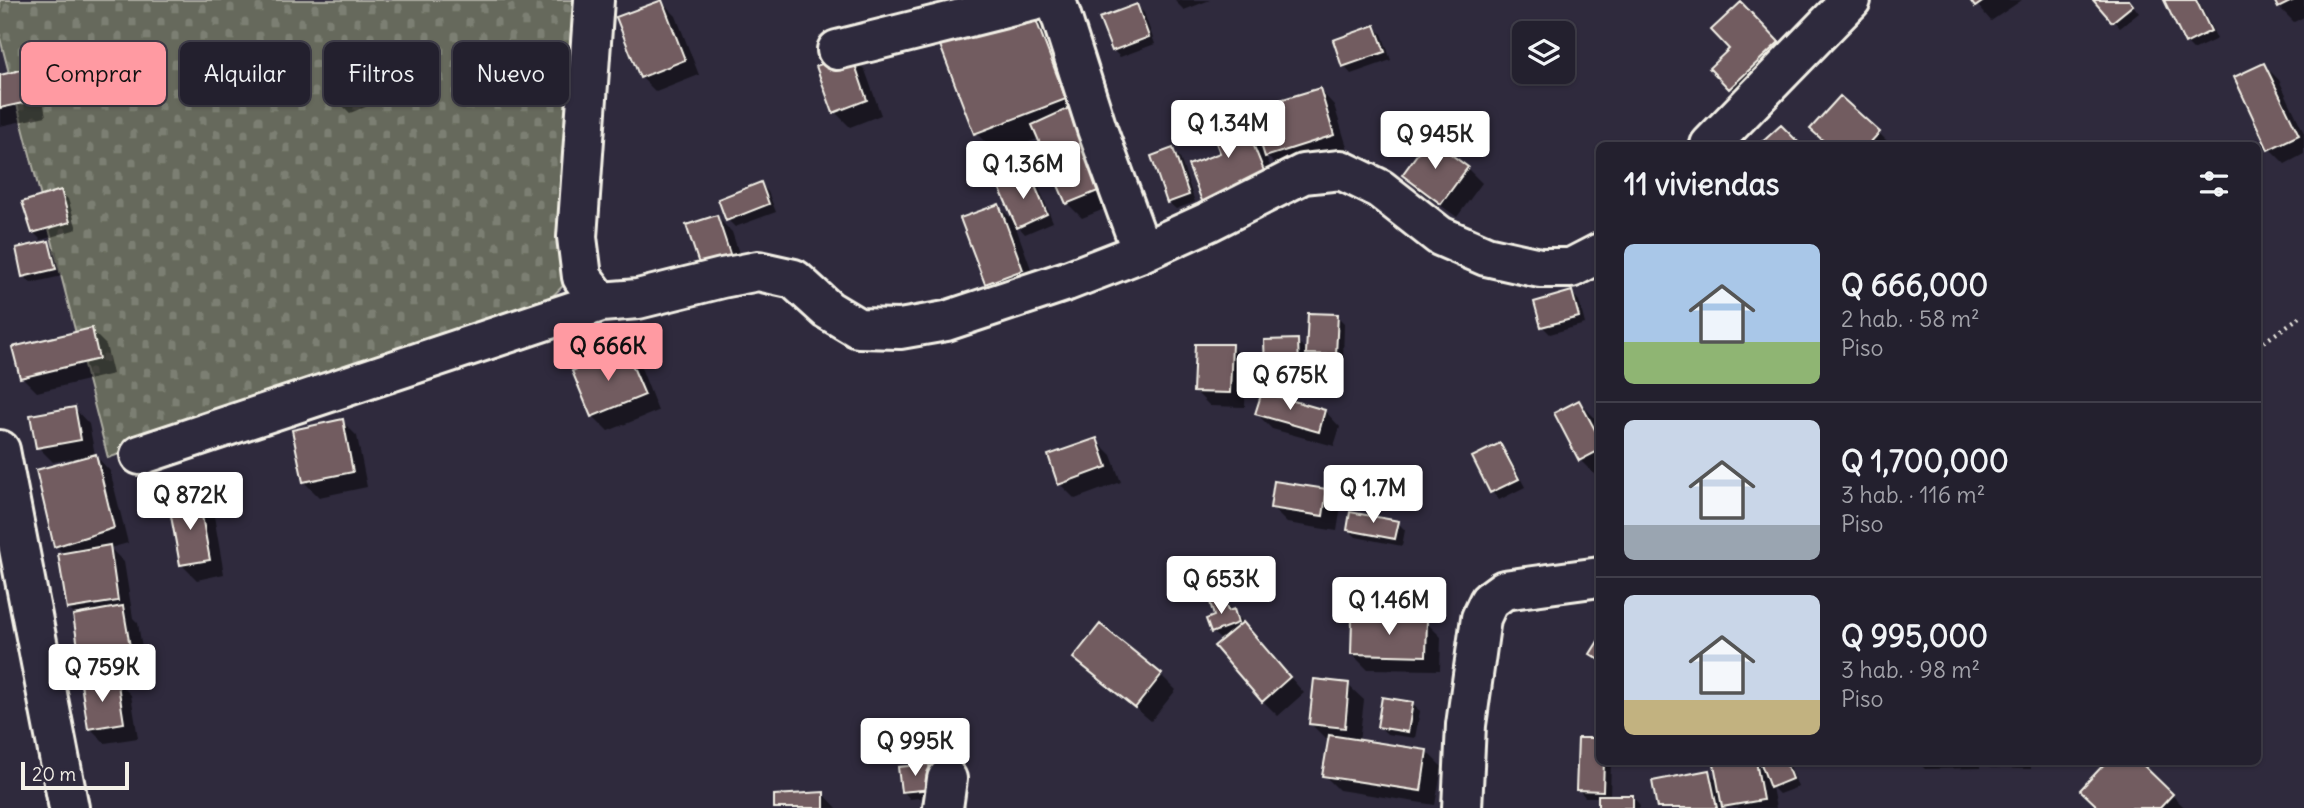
<!DOCTYPE html>
<html lang="es">
<meta charset="utf-8">
<style>
body{margin:0;font-family:Delius,sans-serif;background:#2b2836;color:#f1f3f6;height:100vh;display:flex;flex-direction:column;font-size:26px;white-space:nowrap}
*{box-sizing:border-box;margin:0}
p{font-size:23px;color:#a3a3aa}
.icon{flex:none;width:38px;height:38px;fill:none;stroke:currentColor;stroke-width:2;stroke-linecap:round;stroke-linejoin:round}
.map{position:relative;flex:1;overflow:hidden}
.side{position:absolute;left:1596px;top:142px;width:665px;height:623px;display:flex;flex-direction:column;background:#23202e;border-radius:10px;box-shadow:0 2px 5px #0004,0 0 0 2px #403e4a}
.side>*{flex:none}
.guide{position:absolute;left:21px;top:42px;width:665px;height:63px;display:flex;gap:14px}
.tools{position:absolute;left:1512px;top:21px;display:grid;gap:14px}
.tools a{display:grid;place-items:center;width:63px;height:63px;border-radius:10px;background:#23202e;box-shadow:0 2px 5px #0004,0 0 0 2px #403e4a;font-size:35px}
.scale{position:absolute;left:21px;bottom:18px;width:108px;box-sizing:border-box;padding-left:7px;border:4px solid #f4f1e8;border-top:0;font-size:19px;line-height:24px;white-space:nowrap;color:#f4f1e8;-webkit-text-stroke:5px #2f2a3d;paint-order:stroke}
.price{position:absolute;translate:-50% -60px;padding:0 16px;border-radius:7px;background:#fff;color:#222;font-size:23px;line-height:46px;filter:drop-shadow(0 2px 4px #0008)}
.price::after{content:'';position:absolute;left:50%;top:42px;width:21px;height:16px;margin-left:-10px;background:inherit;clip-path:polygon(0 0,100% 0,50% 100%)}
.price.on{background:#ff9aa2;color:#111}
ul{padding:0;list-style:none}
li{display:flex;align-items:center;gap:21px;height:175px;padding:0 28px}
li+li{border-top:2px solid #403e4a}
li span{display:grid;place-items:center;flex:none;width:196px;height:140px;border-radius:10px;color:#555}
li>.icon{margin-inline-start:auto}
span .icon{width:84px;height:84px;fill:#fffc;stroke-width:1}
li b{font-size:30px}
h2{display:flex;justify-content:space-between;align-items:center;height:84px;padding:0 28px;font-size:30px}
.tag{padding:0 24px;border-radius:10px;background:#23202e;box-shadow:0 2px 5px #0004,0 0 0 2px #403e4a;font-size:24px;line-height:63px}
.tag.on{background:#ff9aa2;color:#111}
.map>svg:first-child{display:block}
.cemetery{fill:url(#cemetery-stones);stroke:#adada2;stroke-width:2}
.shadow{fill:#0007}
.building{fill:#725c60;stroke:#f4f1e8;stroke-width:2}
.lines{fill:none;stroke-linecap:round;stroke-linejoin:round}
.minor-casing{stroke:#f4f1e8;stroke-width:44}
.path{stroke:#f4f1e8;stroke-width:4.5;stroke-dasharray:2 5;stroke-linecap:butt}
.minor{stroke:#2f2a3d;stroke-width:38}
</style>
<div class="map">
<svg width="2304" height="808" viewBox="0 0 2304 808">
<defs>
<pattern id="cemetery-stones" width="16" height="16" patternUnits="userSpaceOnUse" patternTransform="scale(1.75)"><rect width="16" height="16" fill="#66695b"/><path d="M2 7V4a2 2 0 0 1 4 0v3zM10 15v-3a2 2 0 0 1 4 0v3z" fill="#7c7f73"/></pattern>
</defs>
<rect width="100%" height="100%" fill="#2f2a3d"/>
<filter id="ink" filterUnits="userSpaceOnUse"><feTurbulence type="fractalNoise" baseFrequency=".0143" numOctaves="2"/><feDisplacementMap in="SourceGraphic" scale="14" xChannelSelector="R" yChannelSelector="G"/><feConvolveMatrix kernelMatrix="1 2 1 2 8 2 1 2 1" color-interpolation-filters="sRGB"/></filter>
<g filter="url(#ink)">
<!-- cemetery -->
<path class="cemetery" d="M0 0H578L567 282 539 309 108 458 0 38Z"/>
<!-- shadow -->
<path class="shadow" d="M1174 0H1210L1184 10Z
M1973 0H2022L1991 21Z
M2096 0H2129L2139 13 2120 28Z
M2166 0H2198L2217 39 2193 50 2186 43Z
M2276 0H2304V17L2294 22 2279 7Z
M661 1 676 16 699 75 656 92 641 77Z
M1741 4 1785 50 1737 94 1712 68 1732 49Z
M1030 6 1051 28 1117 204 1082 218 1067 203 1040 138 997 154 976 133Z
M1137 6 1144 13 1155 44 1120 57 1113 50Z
M1375 27 1382 34 1391 60 1351 74 1344 66Z
M374 50 389 65 401 93 350 113 335 98Z
M850 55 865 70 881 115 850 127 835 112Z
M2264 65 2279 80 2304 133V154L2285 164 2270 149Z
M24 71 40 86 46 116 0 126V77Z
M1319 89 1334 105 1348 150 1282 171 1265 154 1282 196 1223 154 1237 106 1252 121 1257 133Z
M1840 98 1879 133 1891 145H1829L1813 129Z
M1172 150 1180 158 1195 202 1176 209 1168 202Z
M1467 168 1482 183 1457 217 1419 190 1404 175Z
M1029 176 1037 183 1053 222 1025 234 1014 222 1037 285 1001 298 986 283 998 206 1017 224Z
M761 184 768 192 776 212 735 227 728 220Z
M60 192 68 199 77 229 41 240 33 232Z
M717 217 732 232 746 275 702 269Z
M48 243 56 250 62 276 31 283 24 276Z
M1572 293 1579 301 1585 324 1550 334 1542 326Z
M1337 316 1344 323 1343 362 1315 361 1305 350 1306 374 1274 375 1266 368 1297 341 1308 351Z
M91 330 106 345 113 374 37 392 22 377Z
M1231 346 1246 361 1245 407 1210 406 1195 391Z
M625 350 640 365 658 411 608 431 593 416Z
M1579 402 1594 417 1600 428V472L1595 475 1580 460Z
M74 408 89 424 95 455 110 471 128 543 110 548 124 562 133 618 138 623 147 679 119 683 131 695 138 738 105 743 90 728 96 684 84 671 75 615 69 609 64 554 56 546 71 459 53 462 38 447Z
M1325 411 1340 427 1334 446 1272 429 1257 414Z
M342 421 357 436 367 487 319 497 304 482Z
M1096 440 1111 455 1121 482 1075 499 1060 484Z
M1500 445 1507 453 1525 487 1499 500 1492 492 1474 458Z
M1326 491 1341 506 1337 531 1287 523 1272 508Z
M199 501 214 516 224 574 197 580 182 565Z
M1398 523 1405 530 1402 546 1356 537 1349 530Z
M1222 599 1304 693 1278 716 1263 701 1228 636 1220 639 1212 632Z
M1426 622 1441 637 1440 670 1367 669 1352 654Z
M1076 658 1161 675 1176 690 1151 721Z
M1348 685 1364 700 1359 742 1427 752 1442 767 1435 805 1339 790 1324 775 1330 739H1326L1311 724Z
M1412 704 1420 711 1415 738 1387 734 1379 726Z
M1600 761H1611L1610 797 1632 796 1639 804 1640 808H1599V797H1585L1578 789Z
M1743 761H1756L1765 770 1762 761H1788L1798 787 1779 794 1772 787 1776 808H1659L1709 772 1719 782Z
M1917 761H1980V768L1925 769Z
M1983 761H2031V769L1990 768Z
M929 766 936 773 938 796 910 799 903 791Z
M823 793 837 808H776Z
M2172 795 2185 808H2100Z"/>
<!-- building -->
<path class="building" d="M662 0 685 60 640 78 616 17Z
M1970 0H1985L1975 7Z
M2093 0H2129L2133 5 2112 22Z
M2164 0H2196L2211 31 2185 44Z
M2274 0H2294L2278 8Z
M1741 2 1779 42 1729 89 1709 68 1729 49 1711 30Z
M1030 4 1066 99 974 134 938 40Z
M1137 4 1149 37 1112 51 1099 18Z
M1375 25 1385 52 1342 67 1333 40Z
M375 48 387 78 334 99 321 70Z
M851 53 867 100 833 113 816 66Z
M2264 63 2299 135 2268 150 2234 77Z
M25 69 32 101 0 108V75Z
M1320 88 1334 135 1265 157 1250 109Z
M1840 96 1880 132 1868 145H1828L1810 129Z
M1237 104 1268 181 1204 206 1188 165 1220 153 1206 117Z
M1069 108 1103 189 1066 204 1032 125Z
M1781 125 1801 145H1759Z
M1429 138 1468 167 1441 204 1402 175Z
M1173 148 1189 195 1167 203 1151 156Z
M1030 174 1047 214 1017 228 999 187Z
M761 182 769 204 726 221 718 199Z
M61 190 70 222 32 233 22 202Z
M999 204 1023 270 985 284 960 218Z
M717 215 732 260 701 270 686 225Z
M49 241 56 269 22 277 16 248Z
M1572 291 1579 317 1541 327 1534 302Z
M1308 313 1338 314 1336 355 1306 354Z
M92 328 99 359 20 378 12 347Z
M1298 339 1299 367 1265 368 1264 340Z
M1195 344H1232L1230 393 1193 392Z
M625 348 645 395 591 417 572 371Z
M1262 392 1325 410 1319 432 1255 414Z
M1579 400 1600 439V450L1579 461 1554 413Z
M75 407 81 440 36 448 30 415Z
M343 419 353 472 303 482 292 430Z
M1097 438 1107 467 1058 485 1048 455Z
M1500 443 1519 479 1490 493 1472 457Z
M96 454 114 528 54 547 36 470Z
M1274 481 1327 489 1323 516 1270 508Z
M199 499 210 560 180 565 169 505Z
M1350 512 1399 521 1395 539 1347 530Z
M110 545 118 601 67 609 58 554Z
M1223 597 1228 611 1234 609 1238 623 1211 633 1206 619 1214 616 1210 602Z
M123 606 133 664 82 672 73 615Z
M1352 619 1427 620 1426 656 1351 654Z
M1243 622 1290 677 1262 702 1214 646Z
M1100 624 1162 674 1135 708 1073 658Z
M1600 638V660L1590 654Z
M117 678 124 723 88 729 81 684Z
M1314 679 1349 683 1345 728 1309 724Z
M1382 697 1413 702 1408 732 1377 727Z
M1329 735 1427 750 1421 791 1322 776Z
M1578 738H1600V761H1604L1603 791 1576 790Z
M1732 761H1756L1763 800 1722 807 1714 764Z
M1760 761H1785L1792 779 1770 788Z
M2107 761H2139L2173 794 2160 808H2099L2080 790Z
M929 764 932 789 901 792 898 767Z
M1709 770 1717 808H1657L1652 781Z
M824 792V808H774V795Z
M1598 795H1633V808H1598Z"/>
<g class="lines">
<defs>
<path id="minor" d="M594 0 577 237 582 277 601 302
M1056 0 1097 129 1142 252
M837 50 1037 0
M1710 145 1851 0
M0 450 69 808
M140 455 601 302 638 299 722 278 758 271 794 279 828 310 858 328 900 329 946 321 1067 281 1142 252 1208 222 1303 174 1341 170 1380 189 1440 236 1486 256 1540 268H1571L1600 253
M943 808 947 779
M1462 808 1466 725 1481 618 1489 601 1504 590 1600 577"/>
</defs>
<!-- minor casing -->
<use href="#minor" class="minor-casing"/>
<!-- path -->
<path class="path" d="M2258 346 2304 314"/>
<!-- minor -->
<use href="#minor" class="minor"/>
</g>
</g>
</svg>
<div class="tools">
<a><svg class="icon" aria-label="layers" viewBox="0 0 24 24"><path d="M12 4l9 5-9 5-9-5zM3 14l9 5 9-5"/></svg></a>
</div>
<div class="scale">20 m</div>
<b class="price" style="left:1228px;top:160px">Q 1.34M</b>
<b class="price" style="left:1435px;top:171px">Q 945K</b>
<b class="price" style="left:1023px;top:201px">Q 1.36M</b>
<b class="price on" style="left:608px;top:383px">Q 666K</b>
<b class="price" style="left:1290px;top:412px">Q 675K</b>
<b class="price" style="left:1373px;top:525px">Q 1.7M</b>
<b class="price" style="left:190px;top:532px">Q 872K</b>
<b class="price" style="left:1221px;top:616px">Q 653K</b>
<b class="price" style="left:1389px;top:637px">Q 1.46M</b>
<b class="price" style="left:102px;top:704px">Q 759K</b>
<b class="price" style="left:915px;top:778px">Q 995K</b>
<div class="guide">
<a class="tag on">Comprar</a>
<a class="tag">Alquilar</a>
<a class="tag">Filtros</a>
<a class="tag">Nuevo</a>
</div>
<section class="side">
<h2>11 viviendas<svg class="icon" aria-label="filters" viewBox="0 0 24 24"><path d="M4 7h16M4 17h16"/><circle cx="9" cy="7" r="2"/><circle cx="15" cy="17" r="2"/></svg></h2>
<ul>
<li><span style="background:linear-gradient(#a9c7e8 70%,#8fb573 0)"><svg class="icon" aria-label="home" viewBox="0 0 24 24"><path d="M3 11l9-7 9 7M6 9v11h12V9"/></svg></span><div><b>Q 666,000</b><p>2 hab. · 58 m²</p><p>Piso</p></div></li>
<li><span style="background:linear-gradient(#c9d6e8 75%,#9aa5b1 0)"><svg class="icon" aria-label="home" viewBox="0 0 24 24"><path d="M3 11l9-7 9 7M6 9v11h12V9"/></svg></span><div><b>Q 1,700,000</b><p>3 hab. · 116 m²</p><p>Piso</p></div></li>
<li><span style="background:linear-gradient(#c9d6e8 75%,#c2b280 0)"><svg class="icon" aria-label="home" viewBox="0 0 24 24"><path d="M3 11l9-7 9 7M6 9v11h12V9"/></svg></span><div><b>Q 995,000</b><p>3 hab. · 98 m²</p><p>Piso</p></div></li>
</ul>
</section>
</div>
